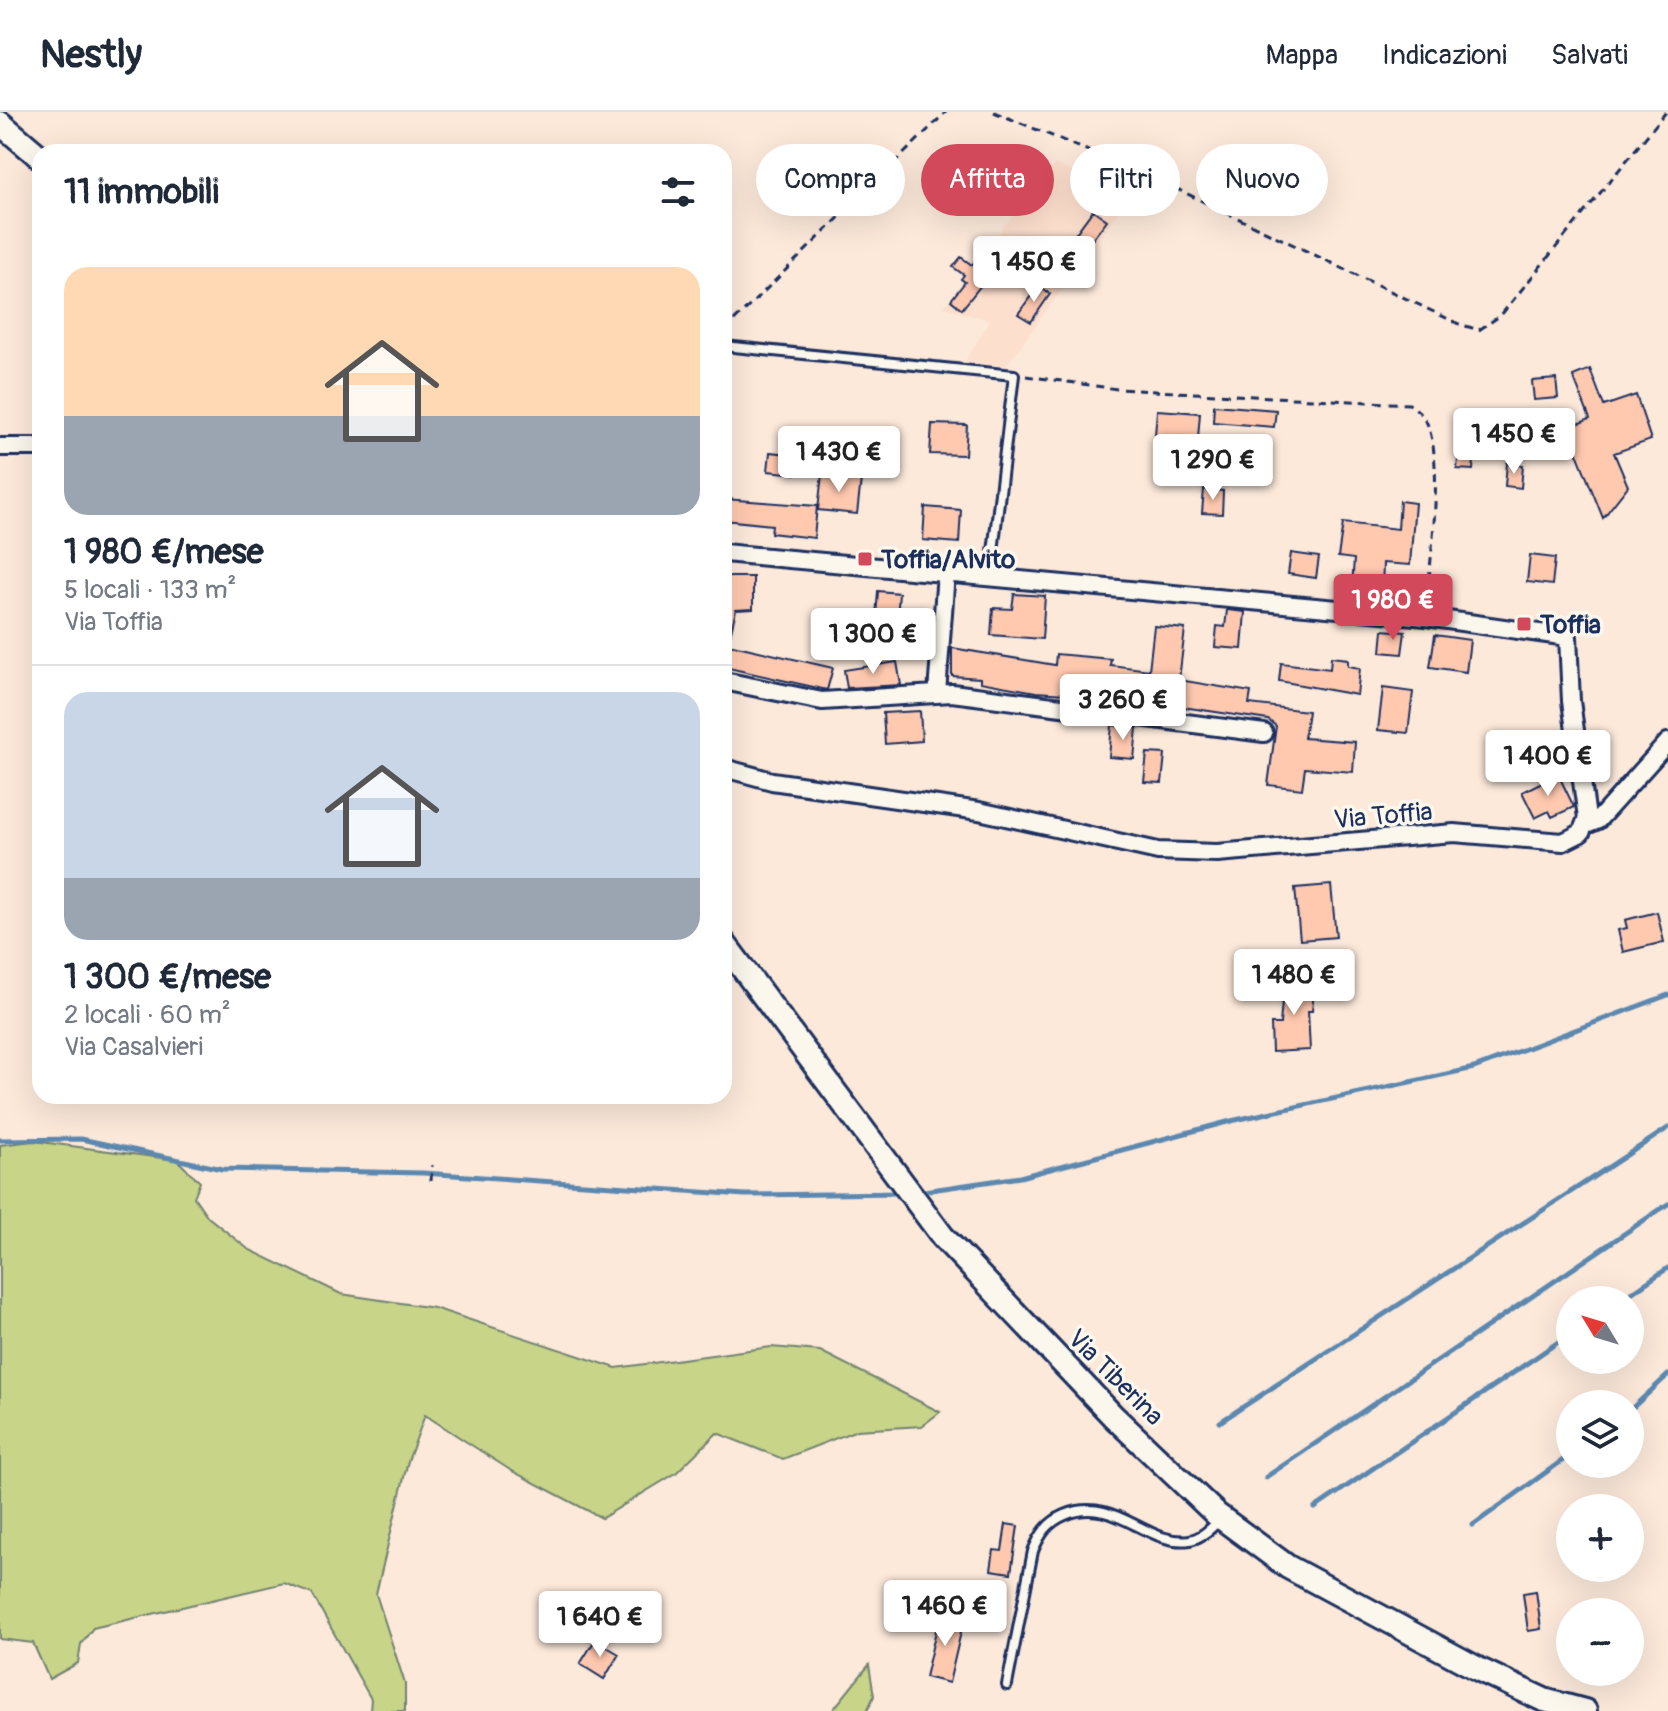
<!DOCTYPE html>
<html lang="it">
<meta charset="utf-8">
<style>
body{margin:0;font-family:Pangolin,sans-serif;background:#f2f2f3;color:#1f2937;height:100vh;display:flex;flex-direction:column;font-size:30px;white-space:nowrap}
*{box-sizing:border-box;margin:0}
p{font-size:26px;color:#747a83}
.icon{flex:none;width:44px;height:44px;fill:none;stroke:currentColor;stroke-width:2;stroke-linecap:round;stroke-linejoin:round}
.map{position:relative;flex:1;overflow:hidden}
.panel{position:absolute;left:32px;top:32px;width:700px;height:960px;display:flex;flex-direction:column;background:#fff;border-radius:24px;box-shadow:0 8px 32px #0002}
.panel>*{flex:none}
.hud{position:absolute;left:756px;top:32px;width:760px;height:72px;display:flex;gap:16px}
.needle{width:52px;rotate:308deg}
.fabs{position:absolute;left:1556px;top:1174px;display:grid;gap:16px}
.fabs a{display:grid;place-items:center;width:88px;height:88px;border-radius:50%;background:#fff;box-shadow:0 8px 32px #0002;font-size:40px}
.price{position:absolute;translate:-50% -68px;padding:0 18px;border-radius:8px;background:#fff;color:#222;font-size:26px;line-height:52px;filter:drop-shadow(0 2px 4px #0008)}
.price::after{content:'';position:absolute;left:50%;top:48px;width:24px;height:18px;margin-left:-12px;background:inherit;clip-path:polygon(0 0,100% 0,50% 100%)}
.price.active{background:#d1495b;color:#fff}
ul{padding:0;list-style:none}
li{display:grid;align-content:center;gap:16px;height:424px;padding:0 32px}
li+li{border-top:2px solid #e0e1e3}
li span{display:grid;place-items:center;height:248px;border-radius:24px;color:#555}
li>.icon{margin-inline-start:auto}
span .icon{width:144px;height:144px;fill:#fffc;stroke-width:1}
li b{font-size:34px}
h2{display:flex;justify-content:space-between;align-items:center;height:96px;padding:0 32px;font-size:34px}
.chip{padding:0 28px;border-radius:36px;background:#fff;box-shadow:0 8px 32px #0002;font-size:28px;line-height:72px}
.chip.active{background:#d1495b;color:#fff}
header{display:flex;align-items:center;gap:48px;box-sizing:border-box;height:112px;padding:0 40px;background:#fff;border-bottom:2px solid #e0e1e3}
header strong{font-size:38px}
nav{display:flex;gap:44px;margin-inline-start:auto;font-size:28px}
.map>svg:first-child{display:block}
.built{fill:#fddfcd}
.green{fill:#c8d487;stroke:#728272;stroke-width:2}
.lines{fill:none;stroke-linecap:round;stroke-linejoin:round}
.stream{stroke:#5b88b0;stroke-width:5}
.building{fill:#ffc9b0;stroke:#1b2f5e;stroke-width:2}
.service-casing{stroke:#1b2f5e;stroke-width:14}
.minor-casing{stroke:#1b2f5e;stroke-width:22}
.secondary-casing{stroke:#1b2f5e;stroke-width:28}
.path{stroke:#1b2f5e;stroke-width:3;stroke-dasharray:8 6;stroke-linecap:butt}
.service{stroke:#fbf7ec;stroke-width:8}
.minor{stroke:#fbf7ec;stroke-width:16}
.secondary{stroke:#fbf7ec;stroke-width:22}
.poi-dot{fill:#d1495b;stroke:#fbf7ec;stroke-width:3}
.labels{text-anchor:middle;stroke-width:7;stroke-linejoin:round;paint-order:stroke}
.poi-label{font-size:26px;font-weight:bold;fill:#1b2f5e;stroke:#fbf7ec;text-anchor:start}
.street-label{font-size:26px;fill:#1b2f5e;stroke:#fbf7ec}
</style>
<header>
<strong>Nestly</strong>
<nav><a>Mappa</a><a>Indicazioni</a><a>Salvati</a></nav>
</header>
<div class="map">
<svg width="1668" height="1599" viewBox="0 0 1668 1599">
<rect width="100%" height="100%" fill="#fce9da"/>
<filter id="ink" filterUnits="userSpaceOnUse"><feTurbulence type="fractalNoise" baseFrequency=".0125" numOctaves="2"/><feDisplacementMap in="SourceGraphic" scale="16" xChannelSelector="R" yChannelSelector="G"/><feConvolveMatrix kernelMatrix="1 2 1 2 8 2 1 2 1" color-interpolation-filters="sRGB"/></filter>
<g filter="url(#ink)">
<!-- built -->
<path class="built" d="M1055 52 1128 87 1006 254 965 250 990 208 943 195 965 171 961 167Z"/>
<!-- green -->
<path class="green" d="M33 1029 177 1048 200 1070 194 1085 208 1105 248 1137 341 1182 434 1196 616 1256 771 1235 820 1239 940 1300 922 1314 857 1318 783 1347 717 1321 676 1361 602 1406 510 1358 425 1303 408 1349 376 1482 405 1572V1599H370L371 1587 312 1482 284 1471 93 1516 81 1532 78 1551 49 1567 33 1531 0 1527V1033Z
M869 1553 874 1584 867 1599H832Z"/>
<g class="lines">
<!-- stream -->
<path class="stream" d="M0 1028 81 1027 222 1057 423 1061 745 1083 903 1081
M917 1080 1020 1065 1231 1009 1474 956 1668 883
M1621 1188 1668 1156
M1630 1298 1668 1263
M1220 1310 1668 1016
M1266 1365 1668 1092
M1315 1396 1570 1222
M1473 1413 1570 1343"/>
</g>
<!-- building -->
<path class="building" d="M1093 98 1107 108 1070 157 1057 147Z
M986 135 1001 148 962 197 951 188 965 170 961 167 964 163 953 155 961 145 972 153Z
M1038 174 1050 182 1031 210 1018 202Z
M1590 257 1604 294 1636 283 1651 328 1614 341 1628 374 1603 406 1567 316 1590 307 1573 264Z
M1556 267 1558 286 1534 288 1532 269Z
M1214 293 1276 298 1274 315 1213 310Z
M1157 298 1200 301 1198 326 1155 323Z
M932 312 967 313 965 343 930 342Z
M1460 328 1476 330 1473 358 1457 357Z
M770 340 798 343 796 362 768 359Z
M1507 351 1523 353 1521 376 1505 374Z
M822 362 861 367 857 402 818 398Z
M1204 377 1223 379 1222 402 1202 401Z
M724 387 817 394 814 426 771 421 772 413 724 408Z
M1400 389 1415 391 1410 453 1383 451 1382 478 1352 475 1354 447 1338 445 1343 411 1398 417Z
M925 395 961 398 959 431 923 428Z
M1291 441 1319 445 1316 466 1288 462Z
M1530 443 1555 446 1552 473 1527 470Z
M724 465H753V497L736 498 729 528 724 527Z
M878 479 899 481 895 532 874 531Z
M1014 482 1045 484 1042 527 991 523 993 496 1012 497Z
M1227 498 1245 500 1242 537 1215 535 1217 514 1225 515Z
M1154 514 1185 517 1179 568 1251 580 1249 592 1308 599 1304 626 1355 630 1353 660 1305 656 1302 677 1268 673 1276 614 1268 608 1124 586 1036 580 980 570V566L952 564V536L1055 553 1056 542 1111 547 1110 553 1149 558Z
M1383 518 1405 520 1402 542 1381 540Z
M1435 523 1470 528 1466 560 1430 555Z
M724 531 833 556 827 578 724 555Z
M1331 545 1348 547V554L1360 556 1357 583 1279 569 1281 551 1330 557Z
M897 550 901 573 847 576 844 558Z
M1383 576 1413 580 1408 621 1378 618Z
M920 599 922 629 885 632 883 601Z
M1112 613 1137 616 1134 647 1109 645Z
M1147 641 1165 642 1162 671 1144 670Z
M1558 662 1574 695 1552 705 1549 699 1535 706 1522 680Z
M1331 773 1336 825 1300 828 1295 776Z
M1657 800 1664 830 1623 840 1618 818 1627 816 1625 808Z
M1284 866 1315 869 1312 899H1308L1310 938 1272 940 1271 912H1280Z
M1006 1412 1018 1414 1011 1461 991 1458 994 1438 1002 1439Z
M1536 1479 1541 1517 1528 1519 1523 1481Z
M940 1502 964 1507 949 1571 925 1565Z
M595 1528 619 1542 604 1567 580 1552Z"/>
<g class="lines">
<defs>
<path id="service" d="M724 234 1014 263 990 465
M1007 1573 1033 1439C1040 1422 1048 1410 1065 1403 1115 1382 1147 1435 1190 1428 1202 1426 1212 1415 1221 1407"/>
<path id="minor" d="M0 335H40
M724 441 1426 505 1568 525 1571 589 1587 706 1581 721 1563 730 1454 721 1217 741 1158 739 979 699 772 669 724 656
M724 569 822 589 952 581 1264 621
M937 581 946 461
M1586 713 1598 708 1668 630"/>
<path id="secondary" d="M0 11 40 45
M724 831 943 1125 1113 1304 1216 1402 1288 1455 1480 1558 1544 1588 1585 1599"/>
</defs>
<!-- service casing -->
<use href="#service" class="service-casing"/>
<!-- minor casing -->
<use href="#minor" class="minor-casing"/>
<!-- secondary casing -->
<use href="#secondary" class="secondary-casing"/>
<!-- path -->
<path class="path" d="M994 0 1154 66 1459 212 1479 218 1501 203 1666 0
M724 219 946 0
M1026 264 1117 277 1409 292C1416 297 1422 301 1426 309 1445 349 1430 446 1427 491
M431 1069 432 1053"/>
<!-- service -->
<use href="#service" class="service"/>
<!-- minor -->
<use href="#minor" class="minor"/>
<!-- secondary -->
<use href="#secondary" class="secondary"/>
</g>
</g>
<!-- markers -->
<g class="poi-dot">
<rect x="857" y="439" width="16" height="16" rx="4"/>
<rect x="1516" y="504" width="16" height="16" rx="4"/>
</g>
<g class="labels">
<!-- poi labels -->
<g class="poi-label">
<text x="881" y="456">Toffia/Alvito</text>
<text x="1540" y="521">Toffia</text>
</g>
<!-- street labels -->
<g class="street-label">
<text transform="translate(1383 703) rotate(-5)" y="9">Via Toffia</text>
<text transform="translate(1116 1265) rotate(45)" y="9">Via Tiberina</text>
</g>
</g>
</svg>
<div class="fabs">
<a><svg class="needle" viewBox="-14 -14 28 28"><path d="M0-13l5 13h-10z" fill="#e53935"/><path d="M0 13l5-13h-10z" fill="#747a83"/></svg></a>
<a><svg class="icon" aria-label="layers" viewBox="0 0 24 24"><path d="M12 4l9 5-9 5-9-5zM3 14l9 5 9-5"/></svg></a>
<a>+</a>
<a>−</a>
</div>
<b class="price" style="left:1034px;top:192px">1 450 €</b>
<b class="price" style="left:1514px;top:364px">1 450 €</b>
<b class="price" style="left:839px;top:382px">1 430 €</b>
<b class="price" style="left:1213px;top:390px">1 290 €</b>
<b class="price active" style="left:1393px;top:530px">1 980 €</b>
<b class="price" style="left:873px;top:564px">1 300 €</b>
<b class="price" style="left:1123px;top:630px">3 260 €</b>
<b class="price" style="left:1548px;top:686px">1 400 €</b>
<b class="price" style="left:1294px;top:905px">1 480 €</b>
<b class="price" style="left:945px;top:1536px">1 460 €</b>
<b class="price" style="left:600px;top:1547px">1 640 €</b>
<div class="hud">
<a class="chip">Compra</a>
<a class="chip active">Affitta</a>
<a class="chip">Filtri</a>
<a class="chip">Nuovo</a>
</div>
<section class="panel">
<h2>11 immobili<svg class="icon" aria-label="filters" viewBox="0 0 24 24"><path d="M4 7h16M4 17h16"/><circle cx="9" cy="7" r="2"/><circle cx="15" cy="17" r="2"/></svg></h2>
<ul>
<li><span style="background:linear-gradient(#ffd9b3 60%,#9aa5b1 0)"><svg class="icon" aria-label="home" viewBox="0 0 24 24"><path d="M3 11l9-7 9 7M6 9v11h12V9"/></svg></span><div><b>1 980 €/mese</b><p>5 locali · 133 m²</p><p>Via Toffia</p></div></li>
<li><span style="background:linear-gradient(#c9d6e8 75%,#9aa5b1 0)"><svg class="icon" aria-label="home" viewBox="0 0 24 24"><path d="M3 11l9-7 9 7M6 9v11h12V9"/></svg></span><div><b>1 300 €/mese</b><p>2 locali · 60 m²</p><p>Via Casalvieri</p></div></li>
</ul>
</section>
</div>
